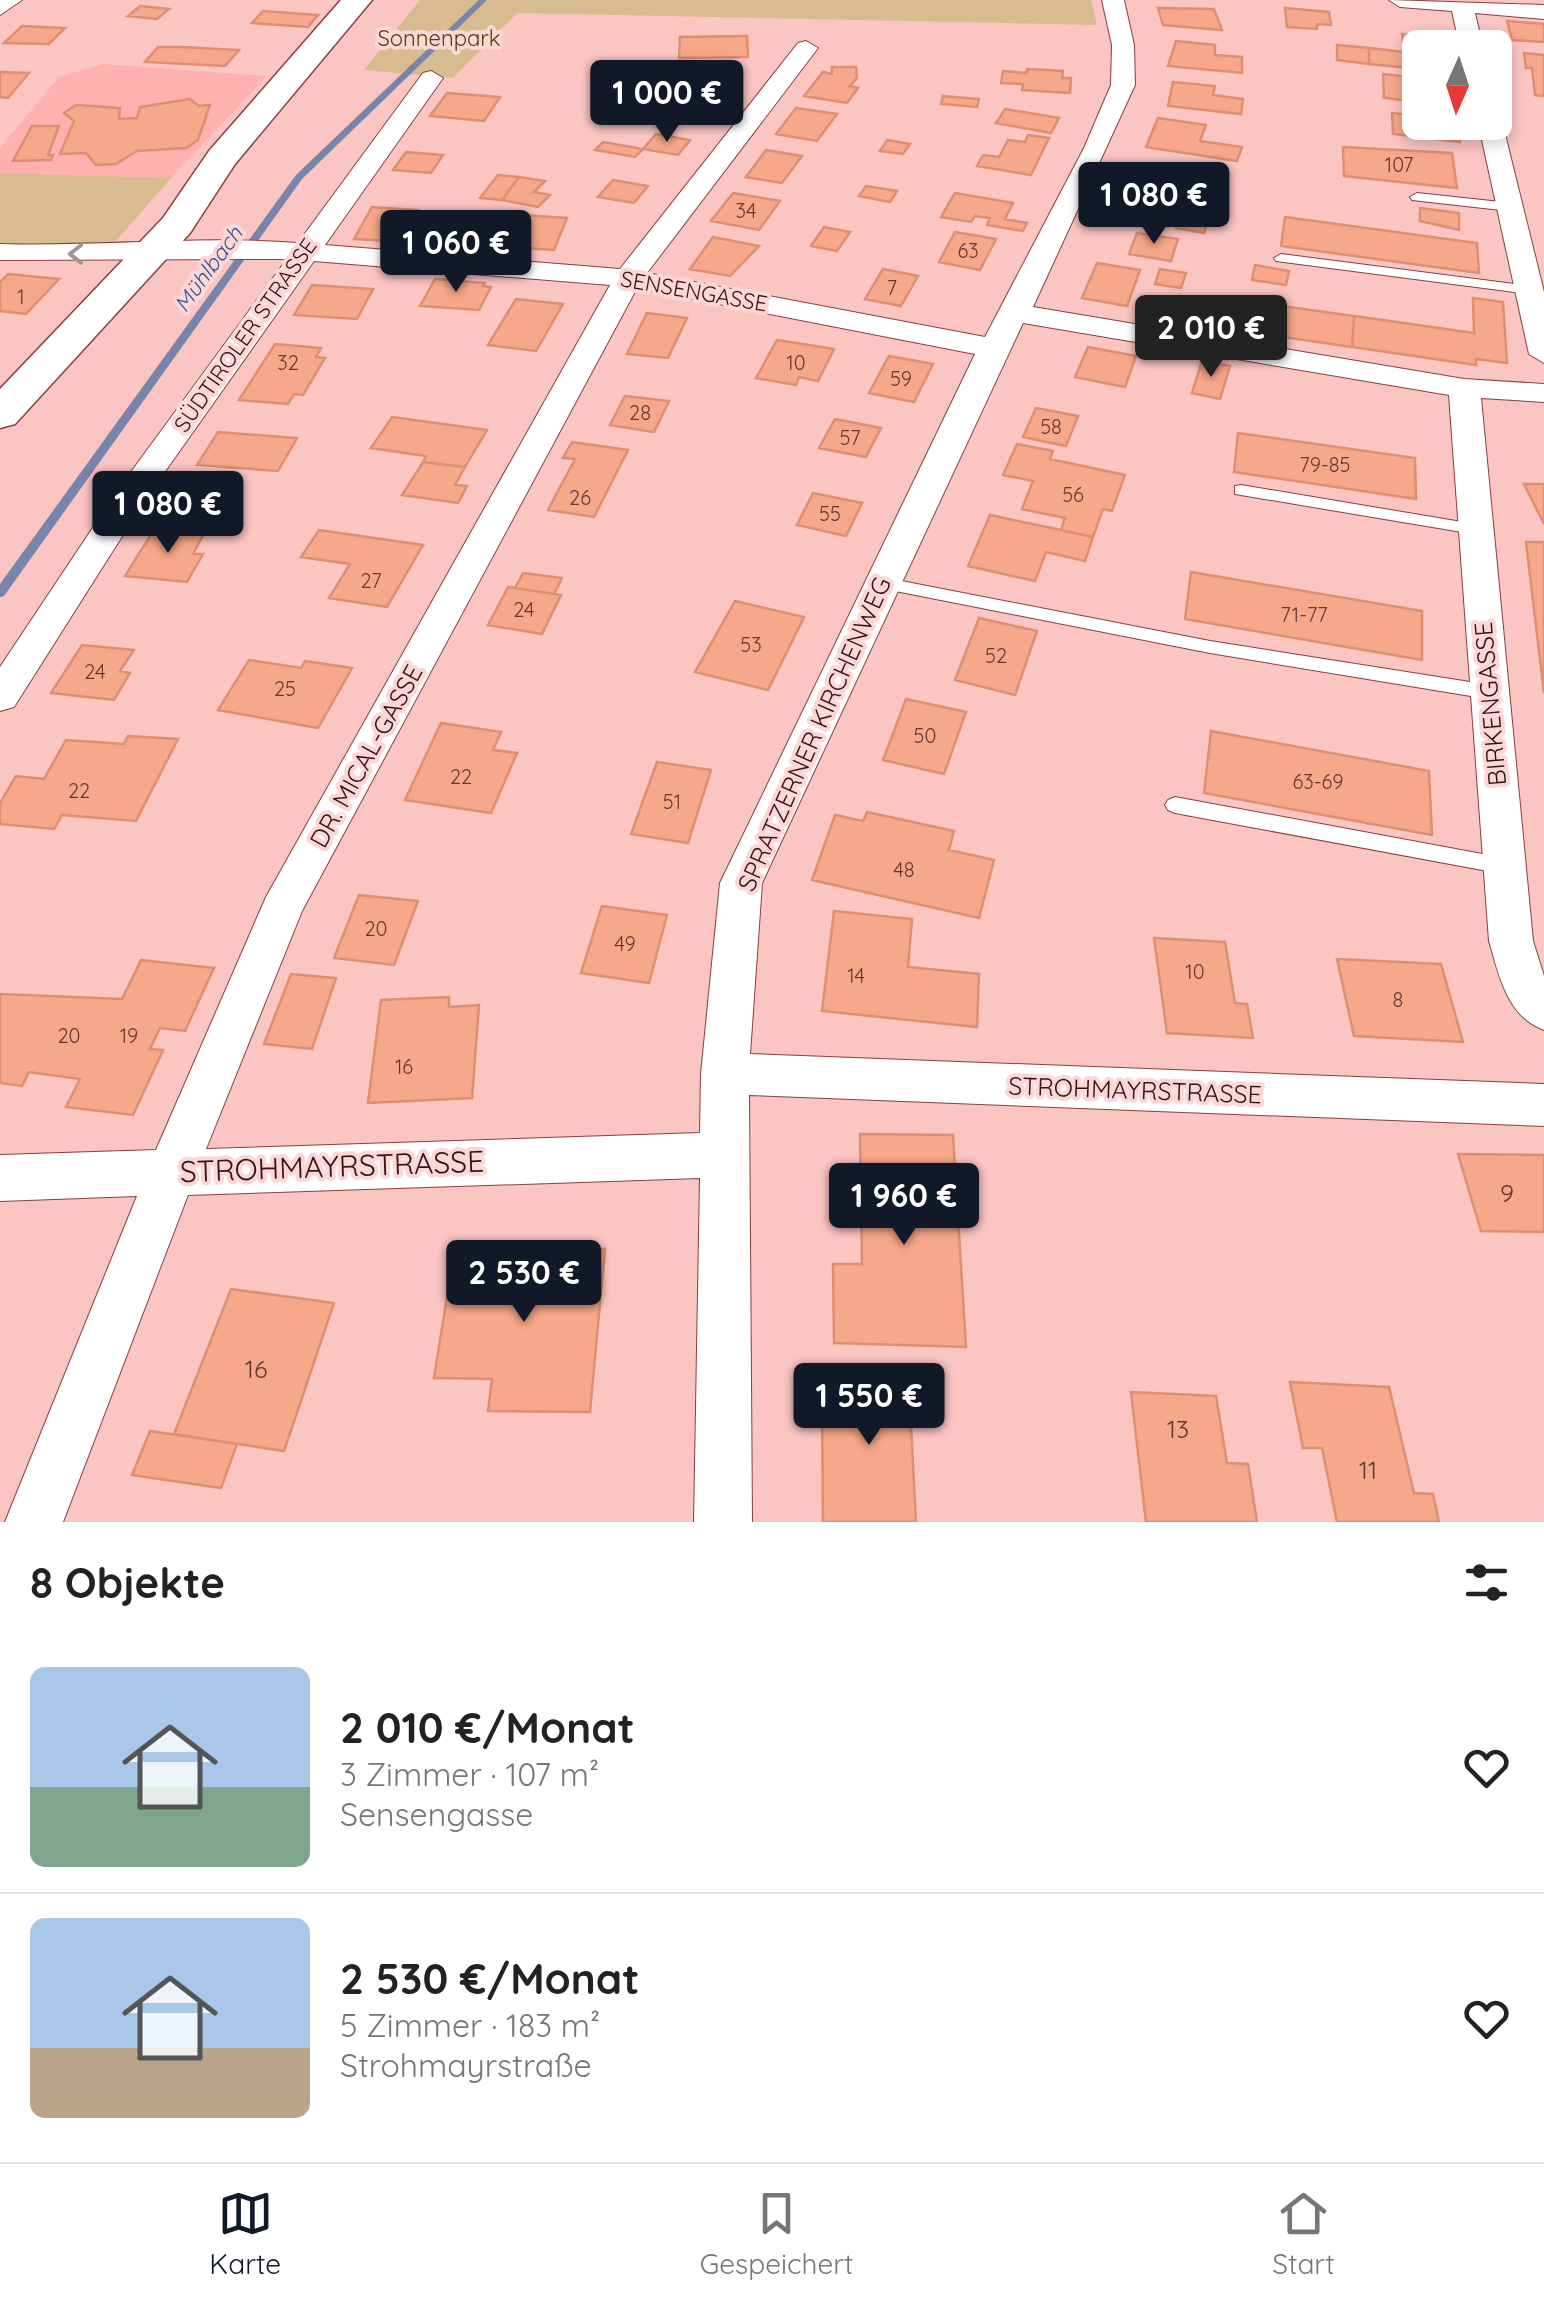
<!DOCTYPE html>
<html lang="de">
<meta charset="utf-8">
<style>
body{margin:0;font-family:Quicksand,sans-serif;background:#f6f6f6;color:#222;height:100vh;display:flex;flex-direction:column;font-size:38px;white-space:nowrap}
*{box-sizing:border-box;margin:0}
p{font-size:32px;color:#767676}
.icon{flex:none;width:55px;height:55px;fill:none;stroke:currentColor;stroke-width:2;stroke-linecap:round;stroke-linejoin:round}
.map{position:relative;height:1522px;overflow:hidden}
.details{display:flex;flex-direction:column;background:#fff;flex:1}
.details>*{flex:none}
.needle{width:65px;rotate:183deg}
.buttons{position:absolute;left:1402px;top:30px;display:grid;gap:20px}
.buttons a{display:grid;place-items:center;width:110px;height:110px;border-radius:15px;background:#fff;box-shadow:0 5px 15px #0003;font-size:50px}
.price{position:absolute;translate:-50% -85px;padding:0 22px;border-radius:10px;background:#111827;color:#fff;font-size:32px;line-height:65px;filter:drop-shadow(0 2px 5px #0008)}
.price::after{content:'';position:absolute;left:50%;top:60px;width:30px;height:22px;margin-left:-15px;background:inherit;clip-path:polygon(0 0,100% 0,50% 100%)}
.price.active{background:#222;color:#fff}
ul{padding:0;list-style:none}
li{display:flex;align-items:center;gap:30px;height:250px;padding:0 30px}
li+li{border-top:2px solid #e0e0e0}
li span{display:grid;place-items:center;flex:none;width:280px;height:200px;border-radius:15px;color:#555}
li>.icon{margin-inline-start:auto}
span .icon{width:120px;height:120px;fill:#fffc;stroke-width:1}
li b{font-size:42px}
h2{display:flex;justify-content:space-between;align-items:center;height:120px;padding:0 30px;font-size:42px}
.dock{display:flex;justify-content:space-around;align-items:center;height:140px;border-top:2px solid #e0e0e0;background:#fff;font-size:28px;color:#767676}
.dock a{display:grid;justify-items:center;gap:5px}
.dock .active{color:#111827}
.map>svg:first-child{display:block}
.built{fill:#feb1ae}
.green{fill:#d7bc8f}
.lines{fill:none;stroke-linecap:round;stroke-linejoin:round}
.stream{fill:#7784ac;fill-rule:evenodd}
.building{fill:#f8a88a;stroke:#dd8f72;stroke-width:2.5}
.lane-casing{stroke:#8a3e3f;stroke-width:2}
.street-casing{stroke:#8a3e3f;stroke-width:2}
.secondary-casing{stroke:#8a3e3f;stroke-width:3}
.lane{fill:#fff;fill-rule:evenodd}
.street{fill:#fff;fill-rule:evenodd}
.secondary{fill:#fff;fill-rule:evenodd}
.oneway{stroke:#a39595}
.labels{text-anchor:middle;stroke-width:8;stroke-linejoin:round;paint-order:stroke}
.number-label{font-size:20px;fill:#643831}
.far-park-label{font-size:22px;fill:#563e0b;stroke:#fcd7d5}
.far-water-label{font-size:22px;font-style:italic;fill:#2f559a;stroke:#fcd7d5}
.far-street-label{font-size:22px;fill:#331313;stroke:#fcd7d5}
.street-label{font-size:25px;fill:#331313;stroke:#fcd7d5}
.near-number-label{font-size:25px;fill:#643831}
.near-street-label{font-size:30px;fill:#331313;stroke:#fcd7d5}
</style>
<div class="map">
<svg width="1544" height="1522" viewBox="0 0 1544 1522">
<rect width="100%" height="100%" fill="#fbc5c2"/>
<!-- built -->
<path class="built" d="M103 64 267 76 171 178 0 173V148L59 77Z"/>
<!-- green -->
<path class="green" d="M420 0H1091L1097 25 517 13 453 78 364 70Z
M0 173 171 178 117 240 90 248 0 245Z"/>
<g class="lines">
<!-- stream -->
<path class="stream" d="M479 0H487L302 179 4 596 0 597V584L296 175Z"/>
</g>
<!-- building -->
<path class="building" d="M140 6 169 9 157 19 128 16Z
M1158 8 1214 9 1222 30 1163 25Z
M1285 8 1329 12 1331 25 1317 24V29L1287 27Z
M263 11 318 15 308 27 252 23Z
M1507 21 1544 24V42L1512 40Z
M22 26 65 28 49 44 4 43Z
M1402 34 1443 38 1444 48H1420V69L1369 64V48L1404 52Z
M747 36 748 57 679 58 680 37Z
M1176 41 1215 45V55L1242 57V73L1168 66Z
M1337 45 1369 48V64L1337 60Z
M158 47H181L239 50 225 66 145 62Z
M1524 53 1544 55V96L1535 95 1532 68H1526Z
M832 67H856L857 78 850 86 858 88 847 103 804 96 823 72 832 74Z
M1027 69 1063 71 1062 78H1071L1070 93 1022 90 1023 84 1001 83 1003 71 1027 73Z
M0 72 29 73 8 98 0 97Z
M1383 74 1420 78V102L1384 98Z
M1173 82 1215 86 1213 95 1243 99 1241 114 1168 106Z
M447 93 500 97 484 121 430 116Z
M688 96 722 101 710 116 676 111Z
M943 96 979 99 977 107 941 104Z
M190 99 199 106 210 105 198 140 186 148 137 151 116 164 96 165 86 153 60 154 74 121 64 113 76 105 120 108 119 119 137 118 140 107Z
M796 108 837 114 817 141 776 134Z
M1005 109 1059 118 1051 133 996 123Z
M1392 113 1420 116V122H1459L1460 142 1393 134Z
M1158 118 1206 125 1200 141 1242 147 1237 161 1146 147Z
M32 126H59L48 155H53L51 160 13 161Z
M656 134 690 140 678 155 643 149Z
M1028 135 1049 138 1031 175 977 166 983 155 999 157 1008 140 1025 142Z
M887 140 910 144 903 154 880 151Z
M603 142 643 149 635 157 595 150Z
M1343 147 1452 153 1457 188 1344 176Z
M766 150 802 156 782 183 746 177Z
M406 152 443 155 431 173 393 170Z
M498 175 519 177 502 200 480 198Z
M519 177 545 181 534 192 550 195 538 207 502 200Z
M613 180 648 186 634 203 598 197Z
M1131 180 1171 186 1164 206 1124 199Z
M866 186 897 191 890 202 859 196Z
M733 193 780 201 759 230 711 221Z
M955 193 1013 203 1005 219 1027 223 1023 231 987 225 990 218 975 216 971 222 941 217Z
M1187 199 1215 203 1213 212 1227 215 1225 223 1208 220 1204 233 1176 228Z
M372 207 418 210 409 228 457 230 462 224 482 225 468 245 354 239Z
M1420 208 1459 213V230L1420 221Z
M521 215 567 218 554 250 507 247Z
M1285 217 1477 243 1479 273 1281 246Z
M824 227 850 232 837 251 811 246Z
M955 232 996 239 980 270 939 262Z
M1137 233 1178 239 1171 261 1129 254Z
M713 237 759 246 730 276 690 269Z
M1097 263 1140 270 1127 306 1082 298Z
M1255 265 1289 271 1286 285 1252 280Z
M883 269 918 276 901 306 865 299Z
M1160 269 1186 273 1181 288 1155 284Z
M8 274 59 279 26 314 0 311V282Z
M435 279 485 283 483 286 491 287 479 310 420 306Z
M312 285 373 289 357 319 294 315Z
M1473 298 1503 302 1507 363 1476 359V365L1352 347 1354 316 1474 333Z
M516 299 563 304 536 351 488 345Z
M1253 302 1354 316 1352 347 1249 332Z
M647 313 687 318 668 358 627 354Z
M777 340 834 349 818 381 799 377 796 385 756 378Z
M275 344 321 348 316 357 325 358 303 395 294 394 288 404 239 400Z
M1088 347 1136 356 1125 387 1075 377Z
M889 356 933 364 914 402 869 393Z
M1202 361 1230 366 1220 399 1192 393Z
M625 396 669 401 654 432 610 425Z
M1036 408 1078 416 1066 446 1023 437Z
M392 417 487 430 465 467 423 462 426 456 371 448Z
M835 419 881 428 866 457 819 448Z
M218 432 297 438 278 471 197 465Z
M1238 433 1415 458 1416 499 1234 472Z
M572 442 628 450 594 517 548 510 575 459 563 458Z
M1017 444 1053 451 1050 459 1125 475 1112 511 1103 509 1093 537 1061 530 1065 518 1022 509 1033 481 1003 475Z
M423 462 465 467 455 485 467 486 458 503 402 495Z
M1524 484H1544V524Z
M813 493 862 503 846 536 797 525Z
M990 515 1061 530 1093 537 1085 561 1046 552 1035 581 968 566Z
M155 528 205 532 193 554H203L187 582 125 576Z
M319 530 423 545 387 607 329 598 350 564 301 557Z
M1526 542H1544V693Z
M1191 572 1422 611V660L1185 619Z
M523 573 562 578 554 594 515 588Z
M508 587 561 595 542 634 488 625Z
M735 601 804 617 768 690 695 672Z
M979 618 1037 631 1015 695 955 680Z
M82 645 134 650 120 671 130 673 114 700 51 693Z
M249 660 301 668 305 661 352 668 318 728 218 710Z
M906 699 966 712 944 774 883 760Z
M441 723 501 732 493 750 517 753 491 813 405 800Z
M1211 731 1429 771 1432 835 1204 793Z
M128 736 178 739 136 821 62 815 54 829 0 824V803L16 776 44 779 66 740 124 744Z
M657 762 711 770 688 843 631 834Z
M867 812 954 831 949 850 994 860 979 918 812 880 835 815 863 821Z
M359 895 418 901 394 965 334 958Z
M602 906 667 915 649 983 581 973Z
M834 911 912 919 908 967 979 974 977 1027 822 1011Z
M1154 938 1225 942 1235 1003 1247 1004 1253 1038 1167 1033Z
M1337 959 1441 964 1463 1042 1354 1036Z
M141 960 214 968 185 1031 160 1028 150 1049 163 1050 133 1115 66 1107 80 1079 29 1072 22 1086 0 1083V994L122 999Z
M291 974 336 978 312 1049 264 1044Z
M449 997V1007L479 1005 472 1098 368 1103 381 1000Z
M860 1134 953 1135 966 1347 834 1343 833 1264H862Z
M1458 1154 1544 1155V1232L1481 1231Z
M455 1247 605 1249 590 1412 488 1411 492 1379 434 1378Z
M231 1289 334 1303 284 1451 174 1434Z
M839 1366 908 1367 916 1522H823L822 1408 839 1407Z
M1290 1382 1389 1387 1414 1493 1433 1494 1439 1522H1337L1322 1448H1303Z
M1131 1392 1216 1396 1227 1463 1248 1464 1257 1522H1146Z
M150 1431 237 1444 221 1488 132 1475Z"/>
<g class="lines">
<defs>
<path id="lane" d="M1417 193 1510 203 1517 207 1510 211 1412 200 1410 197Z
M1281 254 1529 286 1536 290 1529 294 1276 261 1274 258Z
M1241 485 1474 524 1483 529 1474 534 1235 494V486Z
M881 577 1210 641 1489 685 1499 692 1489 699 1210 653 875 587 872 583Z
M1175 797 1504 858 1512 860 1515 866 1512 872 1504 874 1175 813 1168 810 1165 805 1168 800Z"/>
<path id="street" d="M0 0H22L0 15Z
M1102 0H1124L1134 45 1135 85 1033 307 1464 379 1544 384V402L1481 398 1533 941 1544 976V1030C1507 1017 1499 975 1489 941L1449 395 1023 323 762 883 750 1054 1544 1084V1126L749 1095 752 1522H694L700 1178 188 1195 63 1522H5L137 1196 0 1201V1155L156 1150 266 897 610 285 314 261 147 497 14 707 0 711V667L120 487 287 259 0 260V244C100 247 198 235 298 243L423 73 431 71 443 78 325 245 620 269 798 43 806 41 818 48 647 273 985 337 1084 148 1111 85 1112 45ZM637 288 975 354 720 883 701 1074 700 1133 206 1149 302 911Z
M1389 0 1544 5V19L1475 13 1483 48H1460L1452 11 1400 7Z
M1495 116 1502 122 1544 292V363L1529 354 1478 122H1495Z"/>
<path id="secondary" d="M341 0H372L235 164 190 233 15 424 0 428V389L163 218 209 151Z"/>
</defs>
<!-- lane casing -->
<use href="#lane" class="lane-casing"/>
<!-- street casing -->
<use href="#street" class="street-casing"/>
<!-- secondary casing -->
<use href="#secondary" class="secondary-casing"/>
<!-- lane -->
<use href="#lane" class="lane"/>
<!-- street -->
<use href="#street" class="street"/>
<!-- secondary -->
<use href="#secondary" class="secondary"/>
</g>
<!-- one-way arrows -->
<defs><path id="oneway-chevron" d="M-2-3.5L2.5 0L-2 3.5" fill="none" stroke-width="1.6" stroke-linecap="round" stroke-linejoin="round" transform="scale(2.5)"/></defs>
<use class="oneway" href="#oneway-chevron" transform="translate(76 254) rotate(-180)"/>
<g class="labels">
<!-- number labels -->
<g class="number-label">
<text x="1399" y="172">107</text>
<text x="746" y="218">34</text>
<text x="968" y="258">63</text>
<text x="892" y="295">7</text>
<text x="21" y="304">1</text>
<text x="288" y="370">32</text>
<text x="796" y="370">10</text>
<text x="901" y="386">59</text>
<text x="640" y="420">28</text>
<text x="1051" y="434">58</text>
<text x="850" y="445">57</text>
<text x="1325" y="472">79-85</text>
<text x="1073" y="502">56</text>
<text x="580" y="505">26</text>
<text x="830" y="521">55</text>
<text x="371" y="588">27</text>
<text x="524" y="617">24</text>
<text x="1304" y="622">71-77</text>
<text x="751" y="652">53</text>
<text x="996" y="663">52</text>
<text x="95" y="679">24</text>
<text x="285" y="696">25</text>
<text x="925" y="743">50</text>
<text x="461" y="784">22</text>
<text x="1318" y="789">63-69</text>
<text x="79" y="798">22</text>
<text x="672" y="809">51</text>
<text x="904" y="877">48</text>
<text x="376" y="936">20</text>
<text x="625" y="951">49</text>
<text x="1195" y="979">10</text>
<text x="856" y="983">14</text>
<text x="1398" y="1007">8</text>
<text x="69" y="1043">20</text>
<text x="129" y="1043">19</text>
<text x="404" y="1074">16</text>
</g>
<!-- far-park labels -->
<g class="far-park-label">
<text x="439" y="46">Sonnenpark</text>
</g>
<!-- far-water labels -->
<g class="far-water-label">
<text transform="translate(208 269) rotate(-54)" y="8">Mühlbach</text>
</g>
<!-- far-street labels -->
<g class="far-street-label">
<text transform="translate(694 291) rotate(10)" y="8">SENSENGASSE</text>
<text transform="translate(245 335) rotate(-55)" y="8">SÜDTIROLER STRASSE</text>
</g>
<!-- street labels -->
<g class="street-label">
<text transform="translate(1490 704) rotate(-95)" y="9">BIRKENGASSE</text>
<text transform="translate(814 734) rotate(-66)" y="9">SPRATZERNER KIRCHENWEG</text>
<text transform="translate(366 756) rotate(-61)" y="9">DR. MICAL-GASSE</text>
<text transform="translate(1135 1090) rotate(2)" y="9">STROHMAYRSTRASSE</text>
</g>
<!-- near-number labels -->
<g class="near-number-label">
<text x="1507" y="1202">9</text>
<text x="256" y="1378">16</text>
<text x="1178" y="1438">13</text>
<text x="1368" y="1479">11</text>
</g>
<!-- near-street labels -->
<g class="near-street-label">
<text transform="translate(332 1167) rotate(-2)" y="10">STROHMAYRSTRASSE</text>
</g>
</g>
</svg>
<div class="buttons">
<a><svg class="needle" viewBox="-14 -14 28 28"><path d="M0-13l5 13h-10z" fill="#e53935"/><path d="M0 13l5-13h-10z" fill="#767676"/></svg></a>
</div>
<b class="price" style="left:667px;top:145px">1 000 €</b>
<b class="price" style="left:1154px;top:247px">1 080 €</b>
<b class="price" style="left:456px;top:295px">1 060 €</b>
<b class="price active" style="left:1211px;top:380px">2 010 €</b>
<b class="price" style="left:168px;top:556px">1 080 €</b>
<b class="price" style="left:904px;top:1248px">1 960 €</b>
<b class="price" style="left:524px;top:1325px">2 530 €</b>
<b class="price" style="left:869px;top:1448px">1 550 €</b>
</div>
<section class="details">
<h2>8 Objekte<svg class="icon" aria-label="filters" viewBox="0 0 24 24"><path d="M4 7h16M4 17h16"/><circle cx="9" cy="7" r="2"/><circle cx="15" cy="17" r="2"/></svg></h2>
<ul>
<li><span style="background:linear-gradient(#a9c7e8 60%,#7fa58c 0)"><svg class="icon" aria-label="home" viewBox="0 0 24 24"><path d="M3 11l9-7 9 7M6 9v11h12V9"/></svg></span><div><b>2 010 €/Monat</b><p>3 Zimmer · 107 m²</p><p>Sensengasse</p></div><svg class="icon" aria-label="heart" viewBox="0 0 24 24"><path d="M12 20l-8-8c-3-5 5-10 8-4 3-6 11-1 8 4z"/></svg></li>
<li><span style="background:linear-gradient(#a9c7e8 65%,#b9a48a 0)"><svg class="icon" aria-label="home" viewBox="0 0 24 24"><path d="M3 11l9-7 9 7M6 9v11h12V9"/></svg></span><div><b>2 530 €/Monat</b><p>5 Zimmer · 183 m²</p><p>Strohmayrstraße</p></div><svg class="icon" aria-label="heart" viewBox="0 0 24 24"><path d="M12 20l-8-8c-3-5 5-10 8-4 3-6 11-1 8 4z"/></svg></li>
</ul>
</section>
<nav class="dock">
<a class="active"><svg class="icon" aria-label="map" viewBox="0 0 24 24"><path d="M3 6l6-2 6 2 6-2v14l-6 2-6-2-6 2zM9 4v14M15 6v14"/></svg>Karte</a>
<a><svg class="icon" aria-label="saved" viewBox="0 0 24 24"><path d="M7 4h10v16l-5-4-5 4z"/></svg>Gespeichert</a>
<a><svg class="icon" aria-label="home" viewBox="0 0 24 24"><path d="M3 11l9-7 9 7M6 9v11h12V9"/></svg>Start</a>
</nav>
